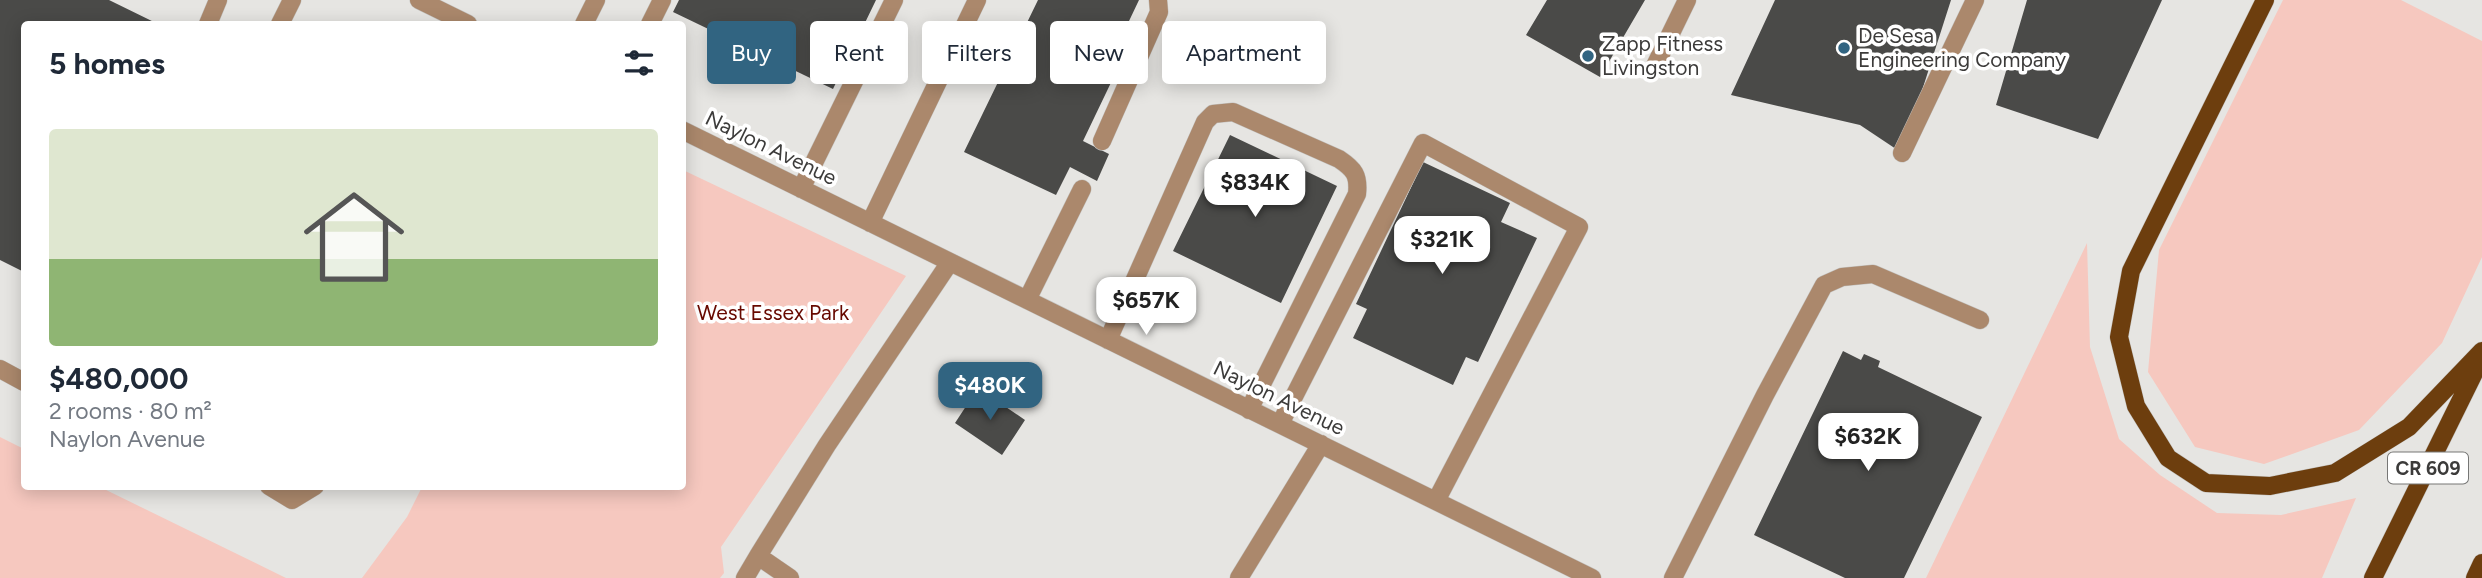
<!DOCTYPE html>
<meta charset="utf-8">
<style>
body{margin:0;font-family:Figtree,sans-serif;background:#f2f2f3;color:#1f2937;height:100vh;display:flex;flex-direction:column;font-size:26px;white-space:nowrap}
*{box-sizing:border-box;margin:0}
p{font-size:23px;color:#747a83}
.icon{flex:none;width:38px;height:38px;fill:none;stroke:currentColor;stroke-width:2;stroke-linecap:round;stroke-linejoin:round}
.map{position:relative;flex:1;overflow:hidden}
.details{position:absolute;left:21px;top:21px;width:665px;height:469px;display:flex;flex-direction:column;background:#fff;border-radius:7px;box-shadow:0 4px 18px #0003}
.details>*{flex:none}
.guide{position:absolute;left:707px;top:21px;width:665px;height:63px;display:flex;gap:14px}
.price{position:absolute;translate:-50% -60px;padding:0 16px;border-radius:14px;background:#fff;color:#222;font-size:23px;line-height:46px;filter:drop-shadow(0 2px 4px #0008)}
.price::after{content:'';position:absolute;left:50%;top:42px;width:21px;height:16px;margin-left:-10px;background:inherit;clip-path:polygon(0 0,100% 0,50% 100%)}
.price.on{background:#316481;color:#fff}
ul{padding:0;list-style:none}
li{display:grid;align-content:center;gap:14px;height:371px;padding:0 28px}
li span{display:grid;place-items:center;height:217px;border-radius:7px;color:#555}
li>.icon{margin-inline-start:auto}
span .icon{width:126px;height:126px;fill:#fffc;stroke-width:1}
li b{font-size:30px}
h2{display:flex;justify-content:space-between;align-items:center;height:84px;padding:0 28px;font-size:30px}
.chip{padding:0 24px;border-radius:7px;background:#fff;box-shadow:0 4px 18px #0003;font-size:24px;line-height:63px}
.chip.on{background:#316481;color:#fff}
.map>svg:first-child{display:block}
.green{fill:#f6c8bf}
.building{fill:#4a4a48}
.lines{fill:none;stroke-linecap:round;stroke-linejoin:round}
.minor-casing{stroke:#c4c3c0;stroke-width:19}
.major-casing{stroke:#c4c3c0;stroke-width:19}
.minor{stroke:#ab886c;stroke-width:18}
.major{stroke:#6d3e0e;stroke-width:18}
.poi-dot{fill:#316481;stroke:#fff;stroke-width:2.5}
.labels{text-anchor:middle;stroke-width:7;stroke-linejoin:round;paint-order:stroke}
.shield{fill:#fff;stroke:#767675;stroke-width:2}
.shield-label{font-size:19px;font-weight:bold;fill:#3c3b3a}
.poi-label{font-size:21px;fill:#3c3b3a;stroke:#fff;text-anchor:start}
.street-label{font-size:21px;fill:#3c3b3a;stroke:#fff}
.park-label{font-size:21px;fill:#670900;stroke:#fff}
</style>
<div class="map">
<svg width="2482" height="578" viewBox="0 0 2482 578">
<rect width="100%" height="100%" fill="#e6e5e2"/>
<!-- green -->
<path class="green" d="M2283 0H2401L2482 41V257L2442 343 2359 430 2264 464 2195 447 2148 372 2159 250Z
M683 170 906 276 721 547 724 573 720 578H362L407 517 422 487 682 486Z
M2087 243 2090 347 2119 439 2160 475 2217 513 2281 515 2356 498 2322 578H1926Z
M0 437 24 449V486L100 487 286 578H0Z"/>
<!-- building -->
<path class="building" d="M0 0H109L158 24H24V272L0 260Z
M679 0H876L833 89 673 12Z
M1038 0H1139L1120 40 1129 45 1083 141 1109 154 1097 181 1070 167 1056 195 964 152Z
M1547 0H1645L1600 77 1526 35Z
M1775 0H1951L1902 153 1860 125 1731 95Z
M2027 0H2162L2098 139 1996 105Z
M1230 135 1337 186 1281 303 1173 251Z
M1423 162 1510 203 1501 222 1537 238 1478 362 1466 357 1453 385 1353 338 1367 309 1356 304Z
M1843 351 1861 360 1864 354 1880 361 1878 367 1982 417 1904 578H1845L1754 535Z
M978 388 1025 420 1002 455 955 423Z"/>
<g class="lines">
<defs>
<path id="minor" d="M419 0 468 24
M208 24 218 0
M280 24 292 0
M584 24 596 0
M650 24 662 0
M1653 70 1687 0
M682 130 1592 578
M1102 141 1159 12 1158 0
M1902 153 1975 0
M801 189 894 0
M870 223 977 0
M1027 300 1082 189
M1108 340 1205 122 1213 114 1233 112 1339 159C1354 169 1359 175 1357 194L1249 410
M0 369 24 382
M1280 424 1423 143 1579 227 1436 501
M269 486 292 500 315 486
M745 578 758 556
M790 578 758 556 827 445 950 262
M1239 578 1321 444
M1673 578 1765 395 1824 285 1842 277 1873 274 1980 320"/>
<path id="major" d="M2265 0 2131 271 2119 337 2136 406 2168 458 2206 483 2270 486 2335 473 2409 427 2482 351
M2373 578 2480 361
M2475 578 2482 563"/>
</defs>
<!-- minor casing -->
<use href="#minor" class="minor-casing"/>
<!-- major casing -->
<use href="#major" class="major-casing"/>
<!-- minor -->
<use href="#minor" class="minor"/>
<!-- major -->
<use href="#major" class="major"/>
</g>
<!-- markers -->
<g class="poi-dot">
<circle cx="1844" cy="48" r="7"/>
<circle cx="1588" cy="56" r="7"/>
</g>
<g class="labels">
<!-- shield labels -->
<rect class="shield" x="2388" y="452.5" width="80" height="31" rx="5"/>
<g class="shield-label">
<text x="2428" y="475">CR 609</text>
</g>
<!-- poi labels -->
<g class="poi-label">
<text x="1858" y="43">De Sesa<tspan x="1858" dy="24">Engineering Company</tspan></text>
<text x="1602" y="51">Zapp Fitness<tspan x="1602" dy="24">Livingston</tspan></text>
</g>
<!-- street labels -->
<g class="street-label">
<text transform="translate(771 148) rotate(26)" y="7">Naylon Avenue</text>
<text transform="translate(1279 398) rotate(26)" y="7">Naylon Avenue</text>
</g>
<!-- park labels -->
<g class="park-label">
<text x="773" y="320">West Essex Park</text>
</g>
</g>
</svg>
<b class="price" style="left:1255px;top:219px">$834K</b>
<b class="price" style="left:1442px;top:276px">$321K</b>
<b class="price" style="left:1146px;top:337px">$657K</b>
<b class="price on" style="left:990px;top:422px">$480K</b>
<b class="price" style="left:1868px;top:473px">$632K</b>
<div class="guide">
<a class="chip on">Buy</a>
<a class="chip">Rent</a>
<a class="chip">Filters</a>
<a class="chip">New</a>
<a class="chip">Apartment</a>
</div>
<section class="details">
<h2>5 homes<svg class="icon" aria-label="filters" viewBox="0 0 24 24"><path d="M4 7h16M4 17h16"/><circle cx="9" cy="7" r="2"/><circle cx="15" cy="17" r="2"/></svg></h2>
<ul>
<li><span style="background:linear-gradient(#dfe7d0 60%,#8fb573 0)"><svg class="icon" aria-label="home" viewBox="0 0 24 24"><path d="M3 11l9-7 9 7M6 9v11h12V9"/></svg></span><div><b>$480,000</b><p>2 rooms · 80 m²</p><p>Naylon Avenue</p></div></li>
</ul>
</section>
</div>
